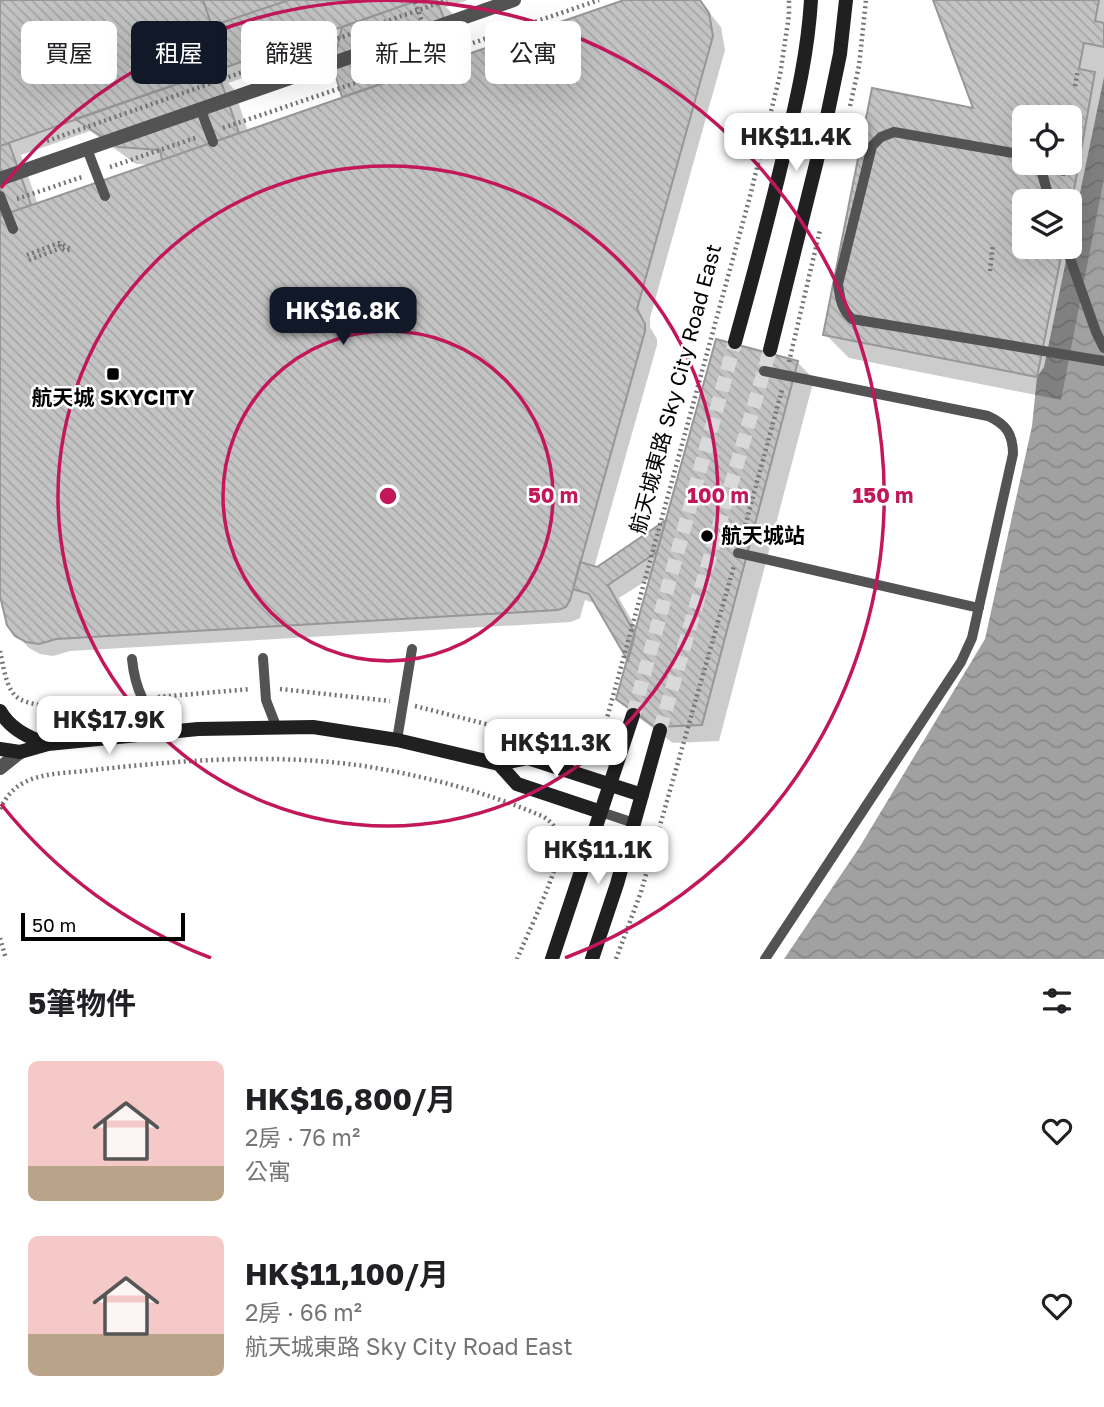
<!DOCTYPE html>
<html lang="zh-TW">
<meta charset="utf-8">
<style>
body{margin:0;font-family:"Golos Text","Noto Sans TC",sans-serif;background:#f6f6f6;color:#202124;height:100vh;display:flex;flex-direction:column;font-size:26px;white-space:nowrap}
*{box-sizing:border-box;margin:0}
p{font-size:23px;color:#757577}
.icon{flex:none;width:38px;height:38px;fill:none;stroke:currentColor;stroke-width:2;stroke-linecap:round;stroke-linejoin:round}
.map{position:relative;height:959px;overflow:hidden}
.sheet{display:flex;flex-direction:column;background:#fff;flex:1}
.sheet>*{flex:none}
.banner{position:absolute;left:21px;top:21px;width:700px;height:63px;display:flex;gap:14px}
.tools{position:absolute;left:1012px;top:105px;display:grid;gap:14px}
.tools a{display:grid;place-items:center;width:70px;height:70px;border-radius:10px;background:#fff;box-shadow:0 7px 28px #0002;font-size:35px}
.scale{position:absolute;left:21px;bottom:18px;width:164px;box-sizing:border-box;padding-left:7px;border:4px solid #000;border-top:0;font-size:19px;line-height:24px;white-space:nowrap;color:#000;-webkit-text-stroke:5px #fff;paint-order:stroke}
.price{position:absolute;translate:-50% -60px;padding:0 16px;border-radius:14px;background:#fff;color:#222;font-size:23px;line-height:46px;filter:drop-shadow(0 2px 4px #0008)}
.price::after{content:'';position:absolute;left:50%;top:42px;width:21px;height:16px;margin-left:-10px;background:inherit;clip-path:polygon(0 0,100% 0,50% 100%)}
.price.on{background:#111827;color:#fff}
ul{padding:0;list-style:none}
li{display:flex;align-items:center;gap:21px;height:175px;padding:0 28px}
li span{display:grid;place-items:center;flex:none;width:196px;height:140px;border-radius:10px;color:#555}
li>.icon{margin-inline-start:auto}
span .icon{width:84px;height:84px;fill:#fffc;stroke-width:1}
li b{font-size:30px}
h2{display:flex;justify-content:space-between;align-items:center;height:84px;padding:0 28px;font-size:30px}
.tag{padding:0 24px;border-radius:10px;background:#fff;box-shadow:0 7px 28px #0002;font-size:24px;line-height:63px}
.tag.on{background:#111827;color:#fff}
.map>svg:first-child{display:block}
.water{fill:url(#water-waves)}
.shadow{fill:#0003;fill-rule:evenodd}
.building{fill:url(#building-back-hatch);stroke:#979797;stroke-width:2;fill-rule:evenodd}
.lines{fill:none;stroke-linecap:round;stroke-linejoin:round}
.secondary-tunnel{stroke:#d9d9d9;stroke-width:14;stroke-dasharray:14 7;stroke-linecap:butt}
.path{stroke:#757575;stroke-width:4.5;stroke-dasharray:2 3.5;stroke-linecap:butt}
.lane{stroke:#535353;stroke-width:10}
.street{stroke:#535353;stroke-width:14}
.secondary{stroke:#202020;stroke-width:14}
.path-bridge{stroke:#757575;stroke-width:4.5;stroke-dasharray:2 3.5;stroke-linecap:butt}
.ring{fill:none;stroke:#c2185b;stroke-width:3.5}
.poi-dot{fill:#000;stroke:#fff;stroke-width:2.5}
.labels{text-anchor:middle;stroke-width:5;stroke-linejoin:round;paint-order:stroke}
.street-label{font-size:21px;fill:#000;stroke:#fff}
.poi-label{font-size:21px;font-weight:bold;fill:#000;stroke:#fff}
.centre{fill:#c2185b;stroke:#fff;stroke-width:3.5}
.ring-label{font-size:21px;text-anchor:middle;font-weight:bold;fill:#c2185b;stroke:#fff;stroke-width:5;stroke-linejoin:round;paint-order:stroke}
</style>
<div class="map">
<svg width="1104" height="959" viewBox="0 0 1104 959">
<defs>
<pattern id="water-waves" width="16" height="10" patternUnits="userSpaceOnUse" patternTransform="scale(1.75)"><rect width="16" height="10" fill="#a1a1a1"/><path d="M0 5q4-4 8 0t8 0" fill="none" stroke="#898989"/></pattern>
<pattern id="building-back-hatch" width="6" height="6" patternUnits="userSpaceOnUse" patternTransform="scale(1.75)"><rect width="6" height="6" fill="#c3c3c3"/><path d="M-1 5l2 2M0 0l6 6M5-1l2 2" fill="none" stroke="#a6a6a6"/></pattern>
</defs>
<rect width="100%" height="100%" fill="#fff"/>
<!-- water -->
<path class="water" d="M1104 77V959H784L859 848 985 639 1032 426 1037 377 1044 367Z"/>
<!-- shadow -->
<path class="shadow" d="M0 0H468L446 7 452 13 467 56 629 0H697L708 11 721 27 725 50 650 318V327L657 339V345L594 568 597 569 667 522 797 362 814 379 719 741 673 743 635 715 618 698 629 660 597 604 585 600 580 618 571 622 70 651 53 656 40 654 29 648 16 634 0 587ZM340 45 334 67 346 98 248 132 234 89 228 83ZM90 131 136 164 153 165 38 205 21 155ZM652 577 637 630 619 598Z
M934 0H1104V178L1061 400 849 358 825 334 976 110ZM1024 117H1069V163H1024ZM1024 201H1069V247H1024Z"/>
<!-- building -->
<path class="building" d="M0 0H203L212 26 289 0H419L0 146Z
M203 0H289L212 26Z
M419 0H437L458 58 342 97 333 67 342 27Z
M624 0H700L709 13 713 36 637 309 645 324V331L570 600 566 607 558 610 56 639 39 644 26 642 15 636 7 625 0 596V216Z
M933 0H1099L1095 21 1104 23V47L1084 43 1079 69 1095 72 1069 218V201H1024V247H1063L1037 377 823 335 872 88 973 108ZM1024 117H1069V163H1024Z
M217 70 239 133 162 160 160 150 118 147 75 119Z
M9 143 31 205 0 216V146Z
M716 339 798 361 702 725 655 727 616 699Z
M666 520 657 552 608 585 635 634 628 661 589 594 573 589 580 562 597 567Z"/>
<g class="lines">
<!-- secondary-tunnel -->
<path class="secondary-tunnel" d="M633 715 735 342
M660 730 770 350"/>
<!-- path -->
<path class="path" d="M1075 86 1078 70
M850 106 859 66 866 0
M223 128 599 0
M47 141 447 0
M110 167 198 137
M1063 176 1065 163
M17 199 82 177
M27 255 59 243 71 249 66 251 61 248 59 243
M29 260 61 248
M990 271 993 244
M789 362 820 230
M741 541 782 390
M0 651C3 664 5 682 13 693 29 716 102 701 128 699
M280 689 390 701
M158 697 251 689
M415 706 486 724 535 740
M567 750C595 755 599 741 607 718L749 200 780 75 789 15V0
M0 809C6 797 13 788 25 782 45 772 71 773 93 770 182 760 275 753 364 766 425 776 487 792 544 817 553 823 560 832 560 844 561 865 527 935 517 959
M0 938 6 959
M616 959 641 892 734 566"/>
<!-- lane -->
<path class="lane" d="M200 108 213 142
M87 149 105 196
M1024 155 894 132 881 137 872 146 838 284C840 298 841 309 852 319L1104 361
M1039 163 1050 201
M0 196 13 229
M1066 247 1096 332 1104 348
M764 371 988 416C1006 424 1013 434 1013 454L972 638 961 662 765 959
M738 553 979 608
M263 658 266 700 276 726
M132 659C135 690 146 710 166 732
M397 740 412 649
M601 812 634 823"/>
<!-- street -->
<path class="street" d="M0 179 514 0
M0 768 20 752"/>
<!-- secondary -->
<path class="secondary" d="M735 342C753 277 770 213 785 149 797 99 808 51 811 0
M770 350 823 136 840 54 846 0
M0 711C10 729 28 738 48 744
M0 749 20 752 48 744 198 729 313 727 397 740 499 764 528 758 642 795
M499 764 517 784 601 812
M552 959 633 715
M592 959 617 884 660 730"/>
<!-- path-bridge -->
<path class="path-bridge" d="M415 2 437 64"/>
</g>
<!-- distance rings -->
<g class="ring">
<circle cx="388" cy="496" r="165"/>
<circle cx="388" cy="496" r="330"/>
<path d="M211 958A495 495 0 0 1 1 804M1 188A495 495 0 1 1 565 958"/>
</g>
<!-- markers -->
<g class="poi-dot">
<rect x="106" y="367" width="14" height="14" rx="3.5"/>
<circle cx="707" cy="536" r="7"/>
</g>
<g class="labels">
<!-- street labels -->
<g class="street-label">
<text transform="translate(676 389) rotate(-75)" y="7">航天城東路 Sky City Road East</text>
</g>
<!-- poi labels -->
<g class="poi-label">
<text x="113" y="405">航天城 SKYCITY</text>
<text x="721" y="543" text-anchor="start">航天城站</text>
</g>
</g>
<circle cx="388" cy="496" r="10" class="centre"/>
<g class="ring-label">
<text x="553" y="503">50 m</text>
<text x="718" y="503">100 m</text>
<text x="883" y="503">150 m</text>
</g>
</svg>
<div class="tools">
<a><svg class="icon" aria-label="locate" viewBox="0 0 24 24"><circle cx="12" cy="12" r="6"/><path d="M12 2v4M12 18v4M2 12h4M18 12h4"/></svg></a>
<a><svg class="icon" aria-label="layers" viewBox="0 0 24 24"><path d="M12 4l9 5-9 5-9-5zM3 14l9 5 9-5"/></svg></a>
</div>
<div class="scale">50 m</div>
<b class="price" style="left:796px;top:173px">HK$11.4K</b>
<b class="price on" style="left:343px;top:347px">HK$16.8K</b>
<b class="price" style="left:109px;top:756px">HK$17.9K</b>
<b class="price" style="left:556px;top:779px">HK$11.3K</b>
<b class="price" style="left:598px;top:886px">HK$11.1K</b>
<div class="banner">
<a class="tag">買屋</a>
<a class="tag on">租屋</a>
<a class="tag">篩選</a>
<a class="tag">新上架</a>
<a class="tag">公寓</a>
</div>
</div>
<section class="sheet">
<h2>5筆物件<svg class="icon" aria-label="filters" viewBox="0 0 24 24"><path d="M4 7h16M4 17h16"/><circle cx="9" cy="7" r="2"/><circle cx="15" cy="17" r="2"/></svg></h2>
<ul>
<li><span style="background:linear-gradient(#f6c9c9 75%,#b9a48a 0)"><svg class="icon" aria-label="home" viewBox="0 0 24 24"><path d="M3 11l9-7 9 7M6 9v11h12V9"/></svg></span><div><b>HK$16,800/月</b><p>2房 · 76 m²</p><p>公寓</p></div><svg class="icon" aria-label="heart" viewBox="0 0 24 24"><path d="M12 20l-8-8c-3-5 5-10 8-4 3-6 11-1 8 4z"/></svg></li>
<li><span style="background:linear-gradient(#f6c9c9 70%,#b9a48a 0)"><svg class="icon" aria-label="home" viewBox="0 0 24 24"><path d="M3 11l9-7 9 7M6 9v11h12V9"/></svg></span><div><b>HK$11,100/月</b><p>2房 · 66 m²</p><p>航天城東路 Sky City Road East</p></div><svg class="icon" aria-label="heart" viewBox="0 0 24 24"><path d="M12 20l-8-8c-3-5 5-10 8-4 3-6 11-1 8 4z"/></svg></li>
</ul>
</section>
